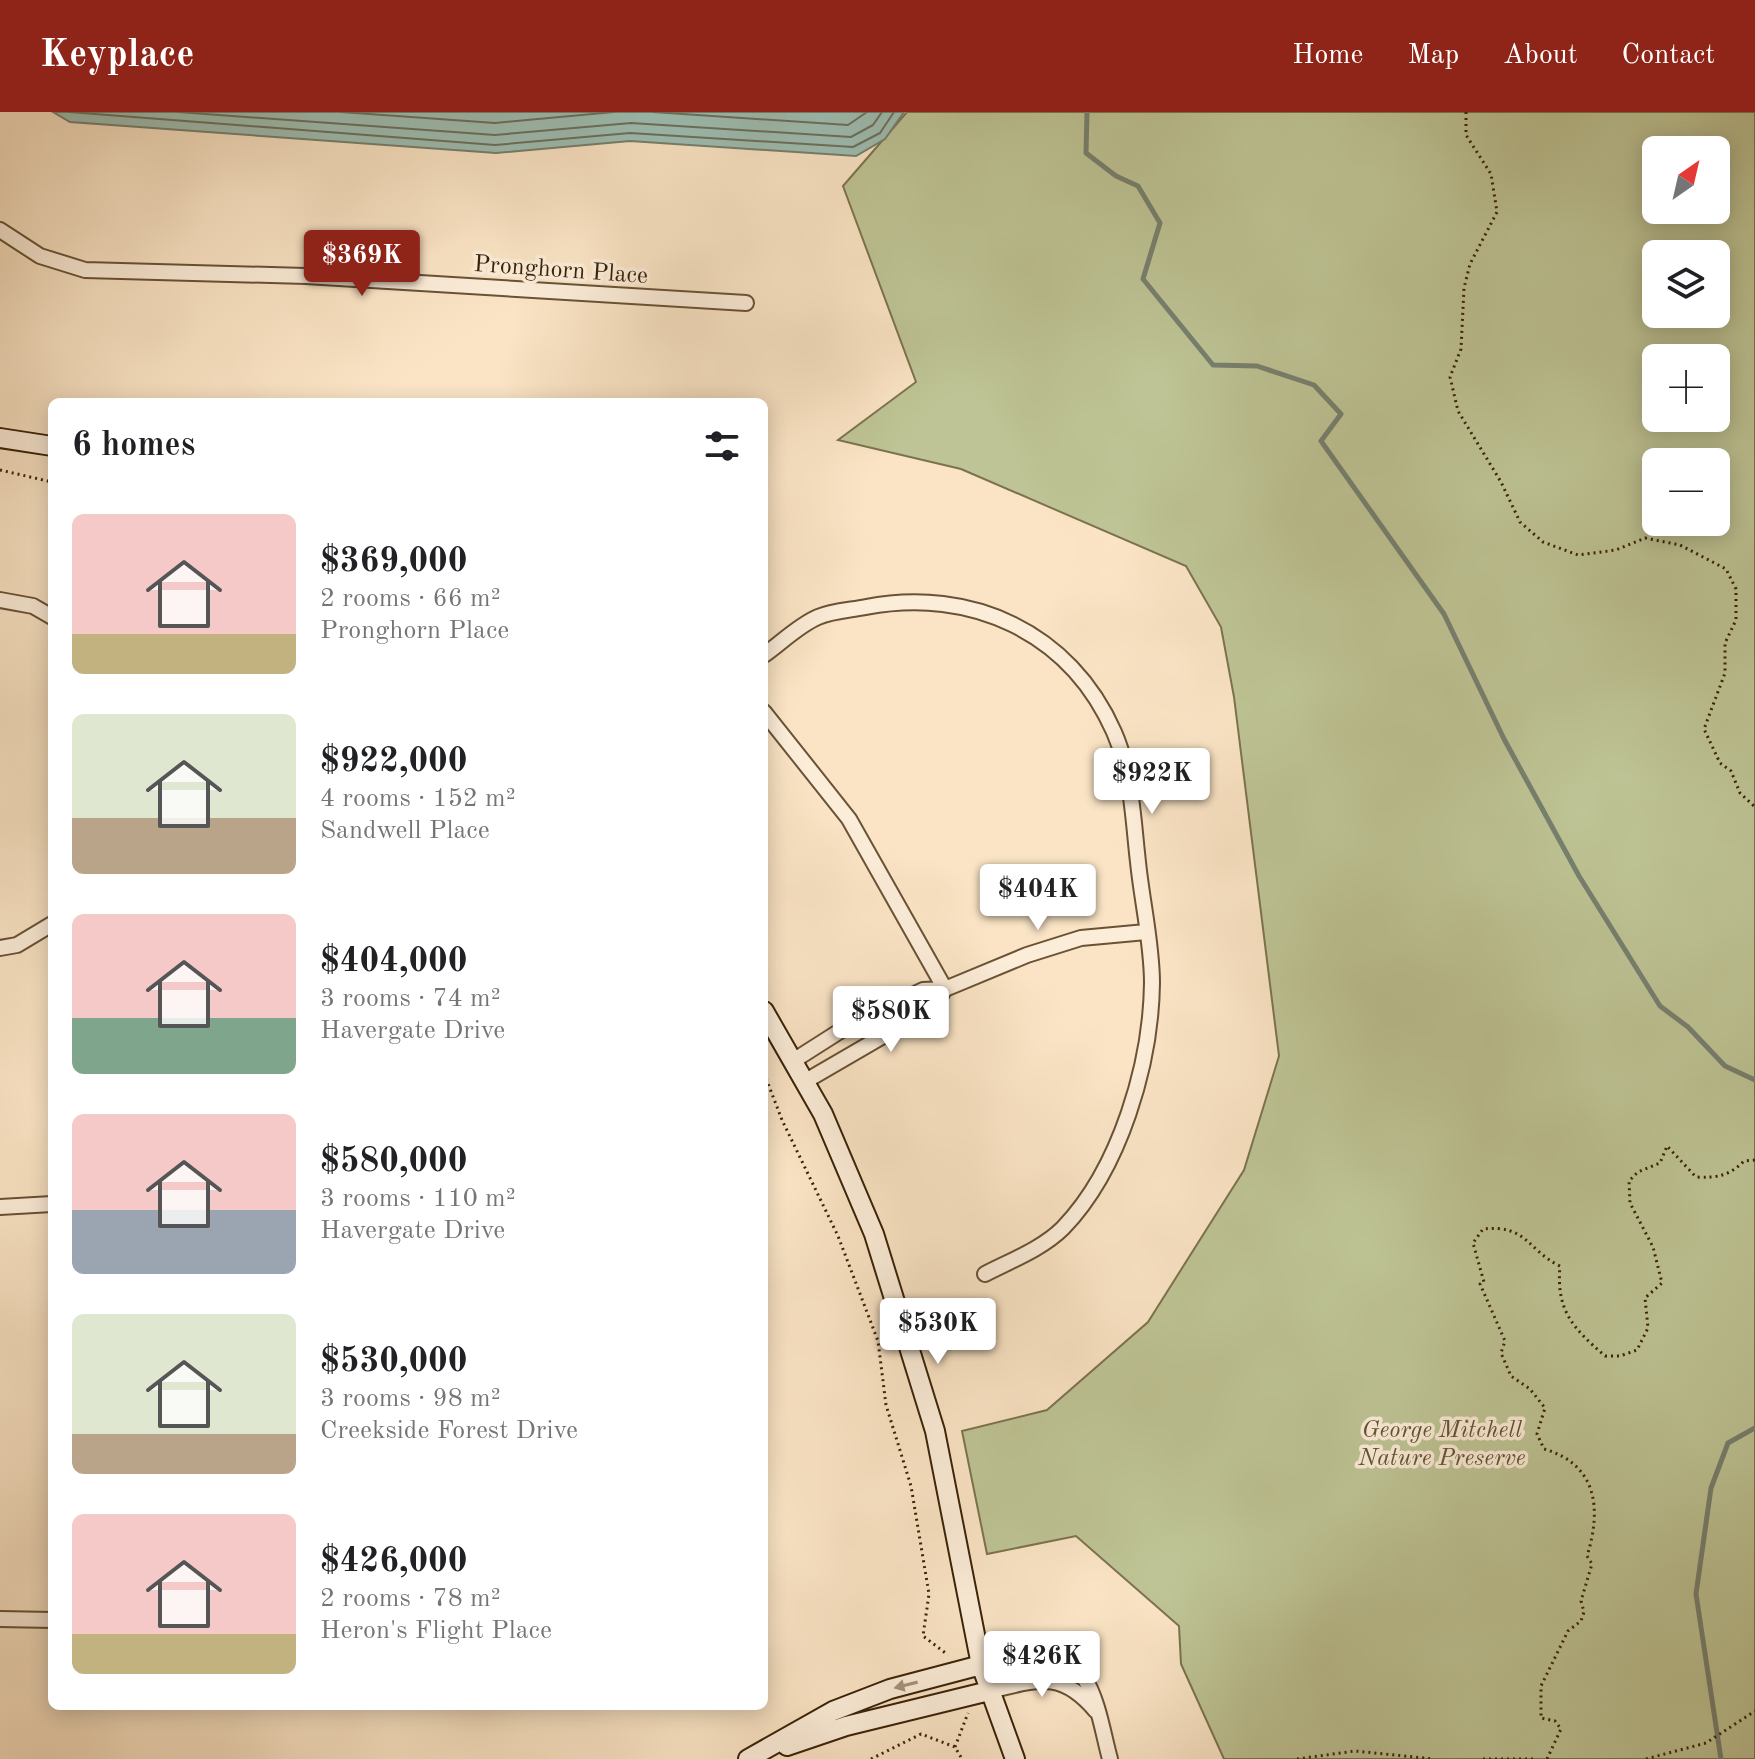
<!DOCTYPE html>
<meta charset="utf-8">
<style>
body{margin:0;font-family:"Old Standard TT",serif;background:#f6f6f6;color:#202124;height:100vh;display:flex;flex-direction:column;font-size:30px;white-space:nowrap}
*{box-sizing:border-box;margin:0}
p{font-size:26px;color:#757577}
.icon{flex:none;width:44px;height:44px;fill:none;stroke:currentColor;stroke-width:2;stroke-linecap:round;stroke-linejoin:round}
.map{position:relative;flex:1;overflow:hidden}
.drawer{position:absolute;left:48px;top:286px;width:720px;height:1312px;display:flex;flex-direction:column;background:#fff;border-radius:12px;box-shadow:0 4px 20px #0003}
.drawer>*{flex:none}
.needle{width:52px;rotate:34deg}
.controls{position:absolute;left:1642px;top:24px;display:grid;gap:16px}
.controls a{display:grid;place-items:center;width:88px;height:88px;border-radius:12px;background:#fff;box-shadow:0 4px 20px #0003;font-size:40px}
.price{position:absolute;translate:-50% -68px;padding:0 18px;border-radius:8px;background:#fff;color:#222;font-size:26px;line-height:52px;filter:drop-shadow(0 2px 4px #0008)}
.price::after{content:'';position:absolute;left:50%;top:48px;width:24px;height:18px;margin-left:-12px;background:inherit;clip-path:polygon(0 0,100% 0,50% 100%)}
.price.active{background:#8f2418;color:#fff}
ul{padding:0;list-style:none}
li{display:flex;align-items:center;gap:24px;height:200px;padding:0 24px}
li span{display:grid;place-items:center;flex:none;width:224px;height:160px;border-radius:12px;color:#555}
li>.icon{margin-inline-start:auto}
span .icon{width:96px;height:96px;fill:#fffc;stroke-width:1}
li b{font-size:34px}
h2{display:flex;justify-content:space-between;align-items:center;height:96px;padding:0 24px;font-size:34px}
header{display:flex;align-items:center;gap:48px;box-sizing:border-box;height:112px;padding:0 40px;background:#8f2418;color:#fff}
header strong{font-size:38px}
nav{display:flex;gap:44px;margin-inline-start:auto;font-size:28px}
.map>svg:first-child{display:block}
.green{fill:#bec495;stroke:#7c734e;stroke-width:2;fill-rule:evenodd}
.water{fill:#9ebfb4;stroke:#76806f;stroke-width:2}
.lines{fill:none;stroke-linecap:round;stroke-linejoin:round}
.shore{stroke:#6c705e;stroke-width:2}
.stream{stroke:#76806f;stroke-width:5}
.street-casing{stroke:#695236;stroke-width:18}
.secondary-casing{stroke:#392207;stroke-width:22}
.path{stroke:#392207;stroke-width:3;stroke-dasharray:2 4;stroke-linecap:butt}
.street{stroke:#fcedd9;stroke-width:14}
.secondary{stroke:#fcedd9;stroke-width:18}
.oneway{fill:#a4927a}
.labels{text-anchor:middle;stroke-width:7;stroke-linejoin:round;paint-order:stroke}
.street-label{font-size:24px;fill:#392207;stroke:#fcedd9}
.park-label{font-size:24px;font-style:italic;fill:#615332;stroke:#fcedd9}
</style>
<header>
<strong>Keyplace</strong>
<nav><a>Home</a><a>Map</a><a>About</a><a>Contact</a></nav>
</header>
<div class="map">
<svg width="1755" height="1647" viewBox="0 0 1755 1647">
<rect width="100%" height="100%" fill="#fae4c5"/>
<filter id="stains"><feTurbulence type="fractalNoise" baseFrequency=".0025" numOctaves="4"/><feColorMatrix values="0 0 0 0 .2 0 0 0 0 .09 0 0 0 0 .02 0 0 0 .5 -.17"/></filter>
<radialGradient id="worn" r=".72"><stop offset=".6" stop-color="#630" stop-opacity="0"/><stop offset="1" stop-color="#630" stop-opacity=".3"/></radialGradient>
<!-- green -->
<path class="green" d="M907 0H1755V1647H1224L1181 1552 1179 1514 1076 1424 987 1442 962 1319 1047 1298 1148 1210 1244 1058 1279 944 1234 585 1221 515 1186 454 961 357 838 328 916 270 843 74ZM1656 38H1716V98H1656ZM1656 142H1716V202H1656ZM1656 246H1716V306H1656ZM1656 350H1716V410H1656Z"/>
<!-- water -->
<path class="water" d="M53 0H904L885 27 856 44 630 29 496 41 70 10Z"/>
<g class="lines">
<!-- shore -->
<path class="shore" d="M69 0 495 33 630 21 853 35 880 21 894 0
M178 0 495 23 631 11 851 25 873 13 882 0
M341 0 495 11 614 0
M653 0 848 13 867 0"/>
<!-- stream -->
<path class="stream" d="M1087 0 1086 41 1116 64 1138 74 1160 111 1143 167 1213 253 1257 254 1314 273 1341 302 1321 329 1444 502 1504 627 1579 764 1660 894 1688 915 1725 954 1755 968
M1721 1647 1696 1482 1711 1376 1728 1331 1755 1316"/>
<defs>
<path id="street" d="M0 118 40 144 85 158 306 164 746 191
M0 488 33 494 52 505
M764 543C781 531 799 513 818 505 832 499 851 498 866 495 971 475 1070 520 1114 620 1132 661 1133 707 1138 750 1142 790 1152 831 1152 871 1151 952 1120 1057 1063 1116 1042 1137 1010 1149 985 1162
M764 600 849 707 945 877
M0 836 17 833 52 812
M793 949 848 914 923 878 945 877 1027 843 1081 826 1146 820
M804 970 933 895 945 877
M0 1095 52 1092
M0 1507 52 1508
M981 1553C997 1549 1014 1544 1030 1541 1093 1533 1098 1604 1110 1647
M989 1579C1037 1568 1061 1557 1096 1599"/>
<path id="secondary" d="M0 326 52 334
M764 899 823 1002 874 1122 935 1319 981 1553 1015 1647
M787 1634 846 1614 989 1579
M748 1647 833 1599 890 1577 981 1553"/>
</defs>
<!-- street casing -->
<use href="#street" class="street-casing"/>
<!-- secondary casing -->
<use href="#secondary" class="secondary-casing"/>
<!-- path -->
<path class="path" d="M1466 0V23L1491 62 1497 100 1470 152 1464 176 1461 237 1450 265 1458 299 1501 370 1520 410 1543 430 1578 443 1616 438 1645 426 1680 433 1726 457 1736 477V508L1725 531V561L1704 617 1720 651 1731 659 1740 681 1755 695
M0 358 52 370
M764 961 782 1008 838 1124 878 1229 886 1293 911 1374 929 1482 923 1524 948 1543
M955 1635 968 1601
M871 1647 921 1622 955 1635 962 1647
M1297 1647 1355 1639 1434 1647
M1483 1647H1534
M1547 1647 1561 1617 1555 1609 1541 1606V1574L1568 1519 1581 1509 1584 1500 1581 1489 1592 1452 1587 1444C1602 1397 1597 1352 1544 1337L1537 1322 1545 1296 1530 1277 1511 1264 1501 1241 1505 1229 1480 1172 1484 1170 1473 1131 1483 1117C1527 1112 1528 1139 1560 1154 1556 1199 1573 1216 1605 1244H1620L1637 1238 1648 1216 1645 1186 1662 1171 1653 1135 1630 1091 1629 1069 1638 1060 1660 1051 1667 1034 1696 1065C1717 1066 1729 1064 1744 1049L1755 1048
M1646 1647 1706 1631 1755 1599"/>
<!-- street -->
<use href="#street" class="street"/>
<!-- secondary -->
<use href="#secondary" class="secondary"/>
</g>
<!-- one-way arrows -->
<defs><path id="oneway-solid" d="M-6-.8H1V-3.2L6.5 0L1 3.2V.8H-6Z" transform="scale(2)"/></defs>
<use class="oneway" href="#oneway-solid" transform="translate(906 1573) rotate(166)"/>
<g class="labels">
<!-- street labels -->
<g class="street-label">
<text transform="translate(561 157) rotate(4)" y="8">Pronghorn Place</text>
</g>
<!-- park labels -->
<g class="park-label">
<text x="1442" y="1325">George Mitchell<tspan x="1442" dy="28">Nature Preserve</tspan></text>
</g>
</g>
<rect width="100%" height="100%" filter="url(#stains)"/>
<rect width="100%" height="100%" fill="url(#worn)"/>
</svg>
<div class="controls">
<a><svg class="needle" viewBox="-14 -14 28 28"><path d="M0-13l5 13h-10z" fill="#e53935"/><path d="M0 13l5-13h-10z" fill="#757577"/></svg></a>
<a><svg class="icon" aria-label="layers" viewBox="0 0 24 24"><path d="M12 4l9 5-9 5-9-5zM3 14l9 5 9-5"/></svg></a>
<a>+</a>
<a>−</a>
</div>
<b class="price active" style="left:362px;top:186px">$369K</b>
<b class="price" style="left:1152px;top:704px">$922K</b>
<b class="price" style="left:1038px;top:820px">$404K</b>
<b class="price" style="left:891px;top:942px">$580K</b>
<b class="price" style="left:938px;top:1254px">$530K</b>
<b class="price" style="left:1042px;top:1587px">$426K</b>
<section class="drawer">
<h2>6 homes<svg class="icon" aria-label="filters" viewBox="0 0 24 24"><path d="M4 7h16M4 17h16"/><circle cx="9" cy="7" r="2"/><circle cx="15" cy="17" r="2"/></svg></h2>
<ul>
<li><span style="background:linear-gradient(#f6c9c9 75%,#c2b280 0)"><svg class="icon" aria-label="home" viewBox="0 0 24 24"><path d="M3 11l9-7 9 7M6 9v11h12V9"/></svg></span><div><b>$369,000</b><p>2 rooms · 66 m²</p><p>Pronghorn Place</p></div></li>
<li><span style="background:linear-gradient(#dfe7d0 65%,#b9a48a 0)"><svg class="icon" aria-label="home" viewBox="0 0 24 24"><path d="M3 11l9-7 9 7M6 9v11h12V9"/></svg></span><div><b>$922,000</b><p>4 rooms · 152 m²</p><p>Sandwell Place</p></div></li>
<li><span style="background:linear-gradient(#f6c9c9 65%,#7fa58c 0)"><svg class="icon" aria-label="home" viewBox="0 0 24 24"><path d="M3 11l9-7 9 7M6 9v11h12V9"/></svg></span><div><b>$404,000</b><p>3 rooms · 74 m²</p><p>Havergate Drive</p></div></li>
<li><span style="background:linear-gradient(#f6c9c9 60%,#9aa5b1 0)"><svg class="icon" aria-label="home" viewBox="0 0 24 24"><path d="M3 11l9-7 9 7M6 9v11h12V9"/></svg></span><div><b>$580,000</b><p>3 rooms · 110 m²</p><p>Havergate Drive</p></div></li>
<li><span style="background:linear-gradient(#dfe7d0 75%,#b9a48a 0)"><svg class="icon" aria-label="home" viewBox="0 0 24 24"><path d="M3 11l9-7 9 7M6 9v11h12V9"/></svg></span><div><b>$530,000</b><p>3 rooms · 98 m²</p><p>Creekside Forest Drive</p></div></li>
<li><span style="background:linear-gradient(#f6c9c9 75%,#c2b280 0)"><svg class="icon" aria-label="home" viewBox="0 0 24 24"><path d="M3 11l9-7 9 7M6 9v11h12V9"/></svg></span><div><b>$426,000</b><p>2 rooms · 78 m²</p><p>Heron's Flight Place</p></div></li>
</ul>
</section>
</div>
